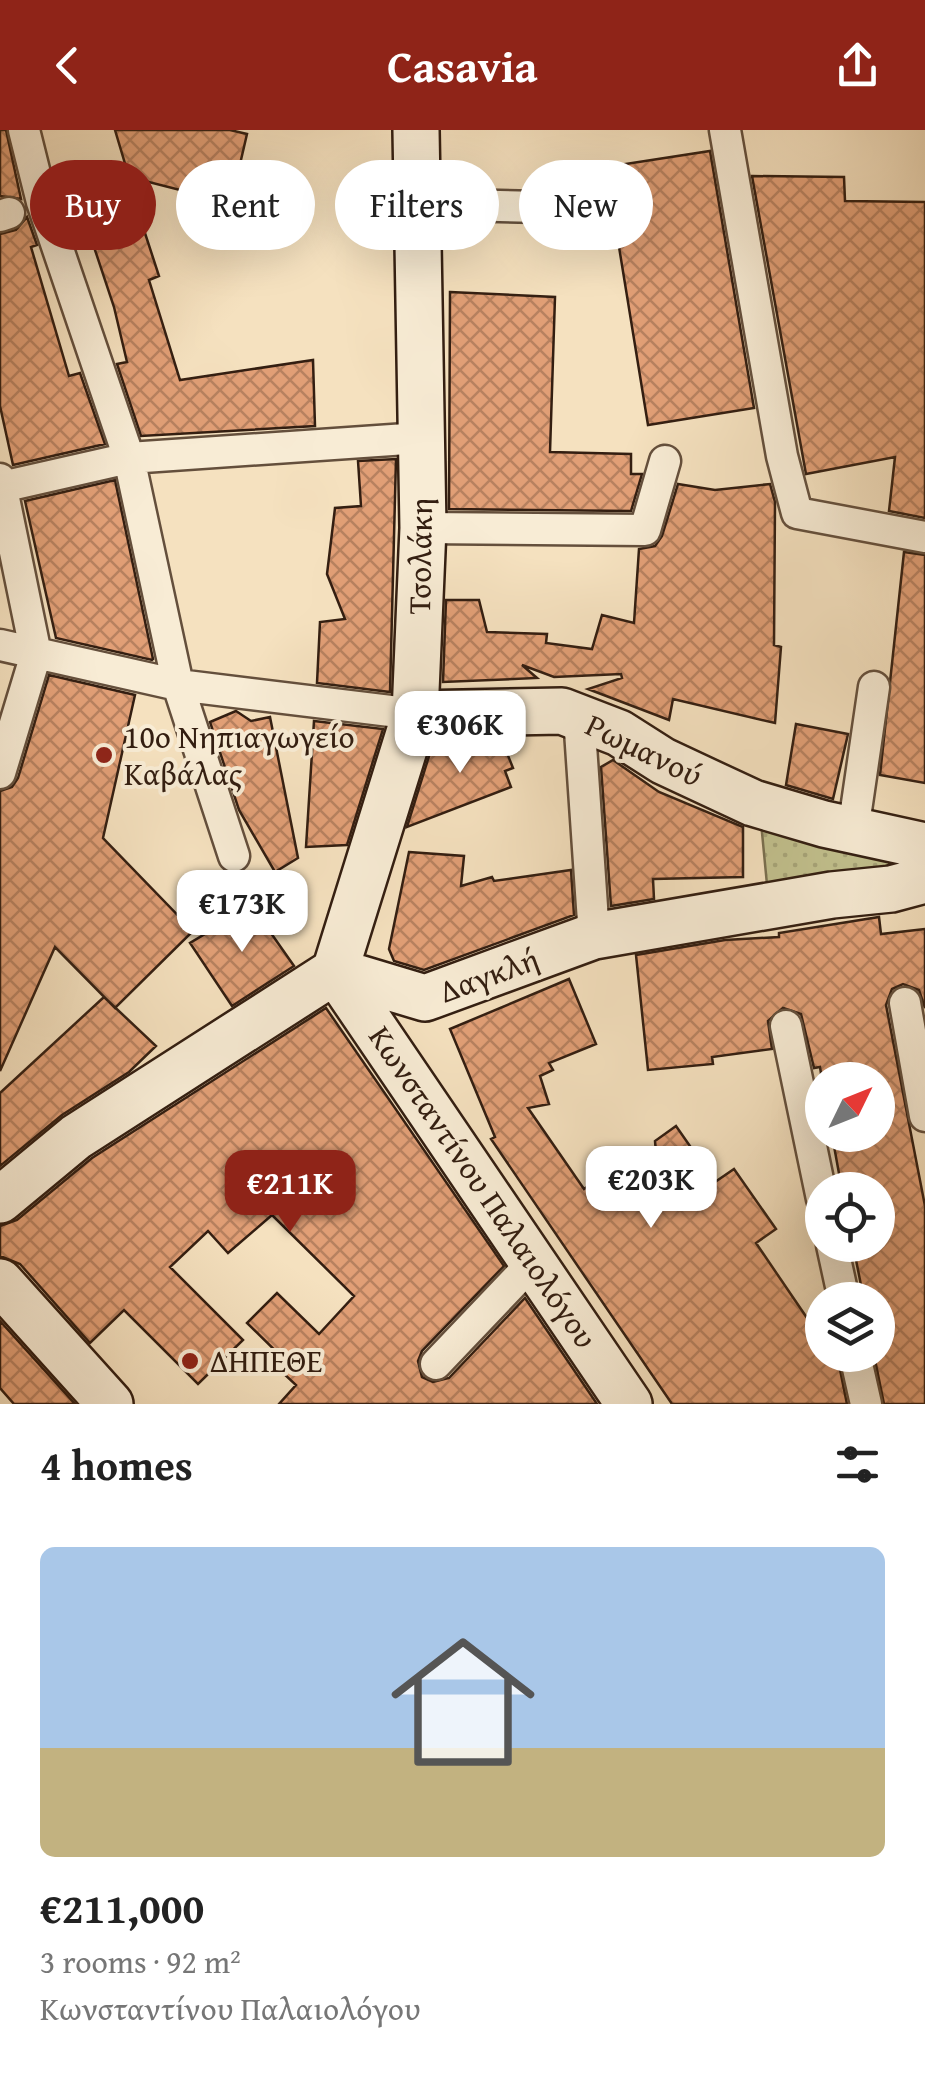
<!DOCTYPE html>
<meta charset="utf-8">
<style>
body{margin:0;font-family:"Gentium Book Plus",serif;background:#f2f2f2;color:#222;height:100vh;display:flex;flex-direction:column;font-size:38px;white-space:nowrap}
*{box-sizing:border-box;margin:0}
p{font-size:32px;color:#767676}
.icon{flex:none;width:55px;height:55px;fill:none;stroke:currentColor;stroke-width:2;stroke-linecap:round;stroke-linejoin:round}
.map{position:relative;height:1274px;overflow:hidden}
.details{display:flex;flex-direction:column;background:#fff;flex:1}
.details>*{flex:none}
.banner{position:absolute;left:30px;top:30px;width:865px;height:90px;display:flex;gap:20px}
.needle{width:65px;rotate:47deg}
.fabs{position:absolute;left:805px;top:932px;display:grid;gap:20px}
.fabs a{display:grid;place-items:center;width:90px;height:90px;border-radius:50%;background:#fff;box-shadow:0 10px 40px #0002;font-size:50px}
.price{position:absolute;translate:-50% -85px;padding:0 22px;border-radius:20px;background:#fff;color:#222;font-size:32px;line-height:65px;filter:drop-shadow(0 2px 5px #0008)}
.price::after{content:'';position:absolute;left:50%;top:60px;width:30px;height:22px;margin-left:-15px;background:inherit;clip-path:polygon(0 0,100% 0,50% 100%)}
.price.selected{background:#8f2418;color:#fff}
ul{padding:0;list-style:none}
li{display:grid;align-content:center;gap:20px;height:530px;padding:0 40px}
li span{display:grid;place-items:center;height:310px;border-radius:15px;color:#555}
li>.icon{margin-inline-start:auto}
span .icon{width:180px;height:180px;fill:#fffc;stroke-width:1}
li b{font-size:42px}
h2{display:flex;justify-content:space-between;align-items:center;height:120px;padding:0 40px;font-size:42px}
.tag{padding:0 35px;border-radius:45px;background:#fff;box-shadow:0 10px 40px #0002;font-size:35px;line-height:90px}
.tag.selected{background:#8f2418;color:#fff}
header{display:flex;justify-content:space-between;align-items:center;height:130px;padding:0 40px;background:#8f2418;color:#fff;font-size:45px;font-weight:600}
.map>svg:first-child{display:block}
.park{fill:url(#park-dots);stroke:#7a7050;stroke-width:2.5}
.building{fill:url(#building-cross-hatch);stroke:#331e11;stroke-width:2.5}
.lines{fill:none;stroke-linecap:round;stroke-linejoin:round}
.street-casing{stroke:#644f3c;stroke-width:35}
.secondary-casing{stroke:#331e11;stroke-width:50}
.street{stroke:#f8ecd5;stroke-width:30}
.secondary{stroke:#f8ecd5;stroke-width:45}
.poi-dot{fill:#8f2418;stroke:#f8ecd5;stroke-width:4}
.labels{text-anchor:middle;stroke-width:8;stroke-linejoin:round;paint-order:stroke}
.street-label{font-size:32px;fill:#331e11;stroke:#f8ecd5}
.poi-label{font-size:32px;fill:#331e11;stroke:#f8ecd5;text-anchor:start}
</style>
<header><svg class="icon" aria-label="back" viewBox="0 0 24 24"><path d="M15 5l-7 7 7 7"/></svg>Casavia<svg class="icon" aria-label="share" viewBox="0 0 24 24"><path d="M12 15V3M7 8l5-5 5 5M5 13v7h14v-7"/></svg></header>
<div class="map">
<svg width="925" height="1274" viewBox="0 0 925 1274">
<defs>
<pattern id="park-dots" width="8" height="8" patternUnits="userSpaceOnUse" patternTransform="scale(2.5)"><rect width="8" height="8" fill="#c2c18e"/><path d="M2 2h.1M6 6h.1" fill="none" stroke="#a7a579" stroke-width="1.8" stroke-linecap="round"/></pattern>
<pattern id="building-cross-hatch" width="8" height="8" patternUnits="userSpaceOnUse" patternTransform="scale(2.5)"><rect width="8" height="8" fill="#e19f76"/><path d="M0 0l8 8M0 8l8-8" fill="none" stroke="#b7815f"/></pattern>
</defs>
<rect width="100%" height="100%" fill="#f5e1bf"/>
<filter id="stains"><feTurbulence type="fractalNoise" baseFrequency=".002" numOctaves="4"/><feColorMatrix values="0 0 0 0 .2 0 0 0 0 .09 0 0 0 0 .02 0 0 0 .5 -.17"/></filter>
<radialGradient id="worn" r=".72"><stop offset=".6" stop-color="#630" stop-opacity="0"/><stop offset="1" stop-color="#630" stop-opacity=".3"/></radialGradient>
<!-- park -->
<path class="park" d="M761 692 919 726 920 741 768 765Z"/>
<!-- building -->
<path class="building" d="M0 0H6L21 69 0 66Z
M115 0H230L247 4 231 73 129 47Z
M710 21 754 278 648 295 606 37Z
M752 46 844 47 845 71 925 72V388L889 381 895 327 806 344Z
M128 51 159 146 149 150 180 250 313 230 315 296 141 306 117 234 127 232 114 177 77 66Z
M27 87 37 115 31 117 69 246 80 243 105 314 13 335 0 276V104L16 100Z
M450 162 555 167 550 322 631 324V344H642L631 381 449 379Z
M396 329 390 562 317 553 320 492 345 489 327 444 335 378 361 376 358 331Z
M115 350 153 529 152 530 56 508 25 371Z
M678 354 715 360 770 354 775 372 774 515 781 517 775 593 673 569 669 590 588 559 622 548 621 544 554 547 522 535 537 548 443 552 446 470H479L487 502 547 504 546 513 592 519 602 485 634 493 639 419 655 416 662 406Z
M904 422 925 425V653L880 645Z
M49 545 135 565 103 708 193 801 115 878 55 817 0 941V661L12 657 18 648Z
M236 581 251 591 270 587 298 728 275 742 239 680 210 592Z
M314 591 383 599 347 715 306 717Z
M796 594 848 604 833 669 786 655Z
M501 608 513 638 505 641 511 657 407 697 434 610Z
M613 630 659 662 743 697V747L653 749 654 769 611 776 601 637Z
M409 722 464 726 461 756 492 747 494 751 571 740 574 785 424 840 394 831 389 819Z
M252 776 294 836 232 876 190 813Z
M879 787 881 804 925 799V878L919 860 903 854 892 859 886 875 925 1076V1274H884L874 1225 878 1170H864L853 1115H878V1060H842L832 1005H878V950H822L820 937 814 938 801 884 783 878 768 891 772 919 712 927 713 934 648 940 636 825 725 810 779 807V803Z
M569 849 596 914 549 933 553 940 540 946 549 974 528 978 584 1059 640 1020 660 1068 655 1011 676 996 715 1052 734 1039 776 1099 756 1113 822 1210V1225H837L847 1274H672L491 1009 495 1007 450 899Z
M104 867 156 916 129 942 62 985 0 1036V963Z
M326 878 504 1136 422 1221 418 1231 422 1247 433 1252 449 1248 525 1168 597 1274H279L296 1255 283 1243 290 1235 247 1193 277 1163 319 1204 354 1166 272 1085 228 1123 208 1101 170 1137 243 1210 198 1254 124 1180 90 1213 20 1134 0 1126V1096L17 1090 92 1028Z
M0 1191 75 1274H14L0 1258Z"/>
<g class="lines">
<defs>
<path id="street" d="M24 0 42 72 129 328 178 555 234 726
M725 0 782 326 797 383 925 407
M416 74 584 78
M0 86 9 83
M0 349 36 524 0 643
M2 357 129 328 421 308
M423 398 645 400 665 331
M0 515 178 555 415 584
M579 586 594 806
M853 701 874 557
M905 873 925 986
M786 896 822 1069
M832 1115 844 1170
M855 1225 866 1274
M436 1234 535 1130"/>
<path id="secondary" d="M415 584 562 581 619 603 663 631 753 673 824 694 925 716
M335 841 415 584 423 398 416 0
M335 841 629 1274
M0 1070 76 1007 335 841 425 868 594 806 832 765 891 759 925 750
M0 1152 110 1274"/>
</defs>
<!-- street casing -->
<use href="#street" class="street-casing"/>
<!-- secondary casing -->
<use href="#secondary" class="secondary-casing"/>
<!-- street -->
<use href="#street" class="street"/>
<!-- secondary -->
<use href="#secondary" class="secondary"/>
</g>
<!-- markers -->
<g class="poi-dot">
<circle cx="104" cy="625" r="10"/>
<circle cx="190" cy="1231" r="10"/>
</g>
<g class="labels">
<!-- street labels -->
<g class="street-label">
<text transform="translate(420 426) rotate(-89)" y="11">Τσολάκη</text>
<text transform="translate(644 620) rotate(26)" y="11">Ρωμανού</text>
<text transform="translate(489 845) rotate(-20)" y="11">Δαγκλή</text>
<text transform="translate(483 1057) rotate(56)" y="11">Κωνσταντίνου Παλαιολόγου</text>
</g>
<!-- poi labels -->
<g class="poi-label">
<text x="124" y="618">10ο Νηπιαγωγείο<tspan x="124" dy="37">Καβάλας</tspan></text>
<text x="210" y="1242">ΔΗΠΕΘΕ</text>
</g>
</g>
<rect width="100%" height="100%" filter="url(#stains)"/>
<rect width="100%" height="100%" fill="url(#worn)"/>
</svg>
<div class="fabs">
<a><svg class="needle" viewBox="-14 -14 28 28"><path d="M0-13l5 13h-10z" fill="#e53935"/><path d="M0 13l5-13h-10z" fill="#767676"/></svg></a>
<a><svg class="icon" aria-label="locate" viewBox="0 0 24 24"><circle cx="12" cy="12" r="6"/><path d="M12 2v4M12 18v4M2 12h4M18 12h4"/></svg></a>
<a><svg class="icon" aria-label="layers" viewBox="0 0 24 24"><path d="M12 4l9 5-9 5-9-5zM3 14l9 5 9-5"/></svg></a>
</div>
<b class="price" style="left:460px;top:646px">€306K</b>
<b class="price" style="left:242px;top:825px">€173K</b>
<b class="price" style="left:651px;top:1101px">€203K</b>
<b class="price selected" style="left:290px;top:1105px">€211K</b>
<div class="banner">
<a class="tag selected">Buy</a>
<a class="tag">Rent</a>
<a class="tag">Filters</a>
<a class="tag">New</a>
</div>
</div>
<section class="details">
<h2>4 homes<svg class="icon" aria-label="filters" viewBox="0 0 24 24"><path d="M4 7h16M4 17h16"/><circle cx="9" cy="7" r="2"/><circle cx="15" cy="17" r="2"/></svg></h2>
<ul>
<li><span style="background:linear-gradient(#a9c7e8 65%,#c2b280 0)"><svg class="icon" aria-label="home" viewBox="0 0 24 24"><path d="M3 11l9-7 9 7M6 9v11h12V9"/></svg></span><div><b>€211,000</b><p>3 rooms · 92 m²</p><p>Κωνσταντίνου Παλαιολόγου</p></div></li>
</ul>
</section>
